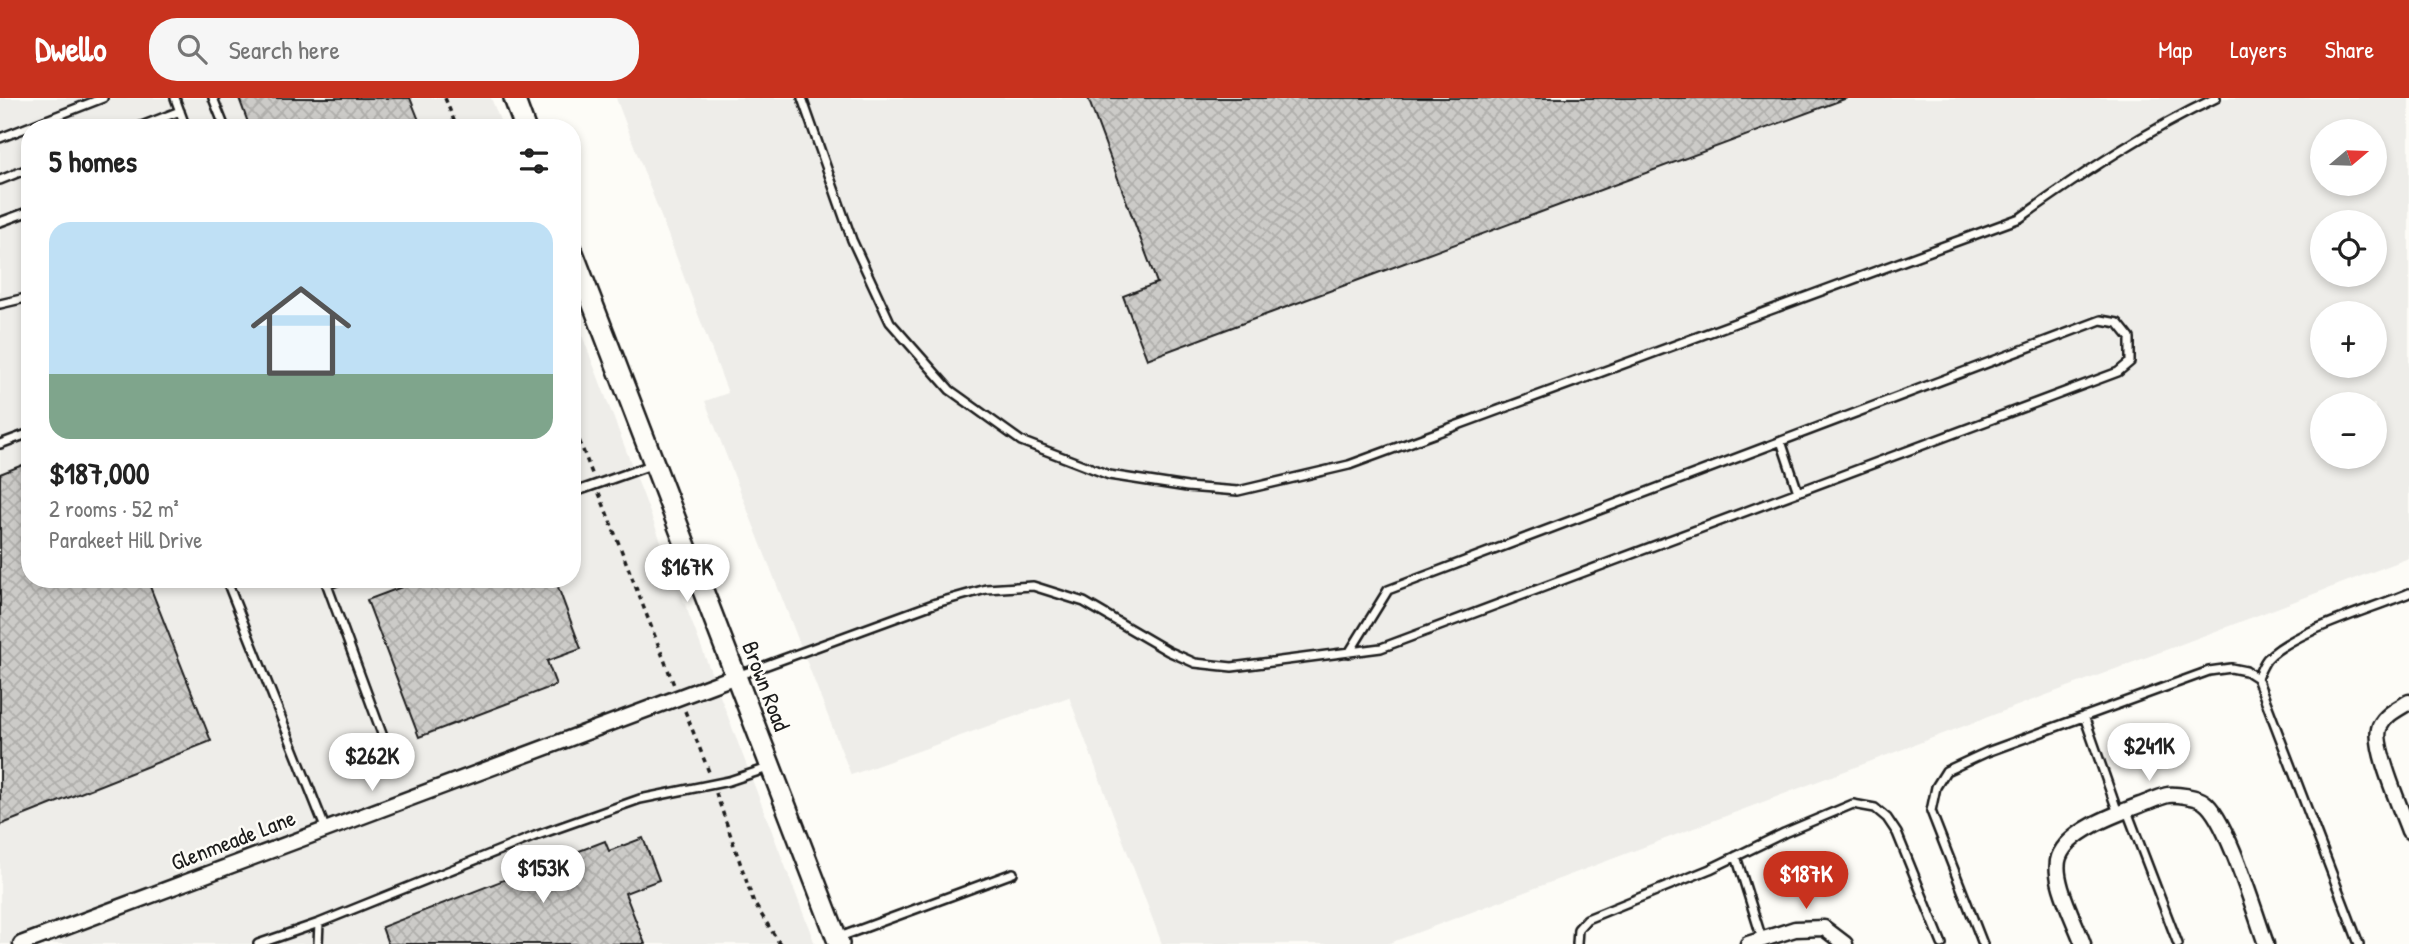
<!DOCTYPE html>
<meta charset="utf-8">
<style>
body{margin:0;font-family:"Patrick Hand",sans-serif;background:#f6f6f6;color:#222;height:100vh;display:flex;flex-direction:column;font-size:26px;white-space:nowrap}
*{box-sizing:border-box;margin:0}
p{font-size:23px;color:#767676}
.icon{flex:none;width:38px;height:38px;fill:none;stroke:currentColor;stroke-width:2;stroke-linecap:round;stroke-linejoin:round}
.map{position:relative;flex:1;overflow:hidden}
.panel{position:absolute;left:21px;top:21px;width:560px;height:469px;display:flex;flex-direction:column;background:#fff;border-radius:28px;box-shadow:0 4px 10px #0003}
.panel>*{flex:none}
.needle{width:46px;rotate:71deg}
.tools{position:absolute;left:2310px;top:21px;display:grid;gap:14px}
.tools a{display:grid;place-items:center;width:77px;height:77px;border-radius:50%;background:#fff;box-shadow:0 4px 10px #0003;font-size:35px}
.price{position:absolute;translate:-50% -60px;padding:0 16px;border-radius:24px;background:#fff;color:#222;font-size:23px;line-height:46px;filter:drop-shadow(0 2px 4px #0008)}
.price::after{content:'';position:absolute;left:50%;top:42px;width:21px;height:16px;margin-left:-10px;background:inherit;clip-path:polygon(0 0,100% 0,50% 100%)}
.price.current{background:#c8321e;color:#fff}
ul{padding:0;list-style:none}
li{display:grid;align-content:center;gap:14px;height:371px;padding:0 28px}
li span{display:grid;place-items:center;height:217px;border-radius:21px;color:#555}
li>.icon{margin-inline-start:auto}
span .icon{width:126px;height:126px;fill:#fffc;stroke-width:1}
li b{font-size:30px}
h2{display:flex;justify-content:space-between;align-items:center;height:84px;padding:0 28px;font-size:30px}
header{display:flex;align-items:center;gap:42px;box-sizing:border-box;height:98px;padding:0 35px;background:#c8321e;color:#fff}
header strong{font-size:33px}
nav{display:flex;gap:38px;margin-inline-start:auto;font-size:24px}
.search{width:490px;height:63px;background:#f6f6f6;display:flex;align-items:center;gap:18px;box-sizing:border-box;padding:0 24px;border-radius:28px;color:#767676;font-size:26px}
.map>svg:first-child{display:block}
.built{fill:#eeede9;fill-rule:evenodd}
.building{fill:url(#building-cross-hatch);stroke:#1c1c1c;stroke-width:2}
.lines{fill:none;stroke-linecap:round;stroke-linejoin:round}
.lane-casing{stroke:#1c1c1c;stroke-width:12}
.street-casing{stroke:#1c1c1c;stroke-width:19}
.secondary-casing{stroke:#1c1c1c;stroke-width:24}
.path{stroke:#1c1c1c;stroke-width:3.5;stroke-dasharray:5 5;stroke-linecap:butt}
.lane{stroke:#fdfcf7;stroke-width:7}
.street{stroke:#fdfcf7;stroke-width:14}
.secondary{stroke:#fdfcf7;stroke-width:19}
.labels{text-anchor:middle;stroke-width:5;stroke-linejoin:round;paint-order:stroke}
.street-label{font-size:23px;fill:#1c1c1c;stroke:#fdfcf7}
</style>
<header>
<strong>Dwello</strong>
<div class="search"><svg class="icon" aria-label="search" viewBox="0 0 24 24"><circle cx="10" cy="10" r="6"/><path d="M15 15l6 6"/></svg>Search here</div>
<nav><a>Map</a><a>Layers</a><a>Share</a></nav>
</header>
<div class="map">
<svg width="2409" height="846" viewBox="0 0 2409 846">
<defs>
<pattern id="building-cross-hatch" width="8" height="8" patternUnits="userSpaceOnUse" patternTransform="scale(1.75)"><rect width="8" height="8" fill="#cccbc8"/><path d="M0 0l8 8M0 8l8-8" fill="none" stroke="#afaeab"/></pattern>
</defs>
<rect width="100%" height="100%" fill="#fdfcf7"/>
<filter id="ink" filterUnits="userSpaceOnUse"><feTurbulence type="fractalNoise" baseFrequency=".0143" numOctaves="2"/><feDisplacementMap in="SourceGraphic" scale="14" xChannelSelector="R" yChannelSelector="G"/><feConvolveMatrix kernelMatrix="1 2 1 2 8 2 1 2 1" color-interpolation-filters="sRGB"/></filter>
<g filter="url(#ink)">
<!-- built -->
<path class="built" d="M0 0H491L503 30H30V481H572V211L815 846H0Z
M616 0H2409V460L1387 846H1162L1069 599 851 677 705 303 728 295ZM2322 33H2375V86H2322ZM2322 124H2375V177H2322ZM2322 215H2375V268H2322ZM2322 306H2375V359H2322Z"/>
<!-- building -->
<path class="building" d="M239 0H410L422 30H250Z
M1088 0H1847L1147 261 1123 198 1157 185Z
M30 364V481H147L211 643 0 727V376Z
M423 481H555L581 551 547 563 556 587 419 639 367 502Z
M643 740 659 782 625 795 645 846H388L382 829 605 743 609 753Z"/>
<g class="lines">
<defs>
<path id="lane" d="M175 0 186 30
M213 0 225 30
M802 0 852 142 890 224 950 292 1021 343 1109 377 1187 389 1238 393 1349 367 2020 120C2083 75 2146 33 2216 0
M136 30 180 13
M0 40 103 0
M0 82 30 70
M0 124 30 113
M0 206 30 199
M1781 343 1798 394
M0 346 30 335
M572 395 654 366
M226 481 326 732
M325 481 327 487 342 481
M327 487 385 644
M737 578 936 505 986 491 1033 488 1084 504 1168 553 1195 565 1232 569 1381 550 2118 274 2130 264V240L2118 225 2101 222 1388 492 1349 555
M2257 580C2260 574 2263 566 2267 561 2293 533 2372 511 2409 495
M2084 618 2118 715
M2127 713 2178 846
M1736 758 1762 841
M837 840 1013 775
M258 846 319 825 535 738 640 701 729 683 771 669
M318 846 319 825
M1577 846 1578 831 1587 821 1710 771 1784 735 1853 706 1875 710 1887 720 1897 735 1942 846
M1983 846 1931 713 1936 689 1946 673 1987 654 2209 573 2231 570 2246 573 2257 580 2359 846"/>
<path id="street" d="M2409 604C2398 611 2386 616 2380 628 2371 645 2402 713 2409 733
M21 846 736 578
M1748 846 1795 831 1824 830 1845 846
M2083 846C2076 825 2051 781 2059 759 2069 731 2122 714 2148 704 2154 702 2162 698 2168 697 2176 696 2198 699 2204 704 2227 720 2255 816 2266 846"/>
<path id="secondary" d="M514 0 525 30
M572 152 839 846"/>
</defs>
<!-- lane casing -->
<use href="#lane" class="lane-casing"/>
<!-- street casing -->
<use href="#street" class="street-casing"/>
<!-- secondary casing -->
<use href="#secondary" class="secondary-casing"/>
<!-- path -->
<path class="path" d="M445 0 457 30
M572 324 593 378
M599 395 674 587
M685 613 709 674
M716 695 754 805 780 846"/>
<!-- lane -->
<use href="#lane" class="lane"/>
<!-- street -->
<use href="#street" class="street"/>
<!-- secondary -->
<use href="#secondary" class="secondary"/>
</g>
</g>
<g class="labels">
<!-- street labels -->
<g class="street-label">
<text transform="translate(766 588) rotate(69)" y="8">Brown Road</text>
<text transform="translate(233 742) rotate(-21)" y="8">Glenmeade Lane</text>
</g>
</g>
</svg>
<div class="tools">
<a><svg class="needle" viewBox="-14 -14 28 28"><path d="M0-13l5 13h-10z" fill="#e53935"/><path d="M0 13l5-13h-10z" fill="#767676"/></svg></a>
<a><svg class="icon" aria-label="locate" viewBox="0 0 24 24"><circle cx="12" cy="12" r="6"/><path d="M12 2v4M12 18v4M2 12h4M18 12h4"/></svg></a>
<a>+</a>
<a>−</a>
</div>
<b class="price" style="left:687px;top:506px">$167K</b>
<b class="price" style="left:2149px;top:685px">$241K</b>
<b class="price" style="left:372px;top:695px">$262K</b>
<b class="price" style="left:543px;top:807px">$153K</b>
<b class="price current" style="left:1806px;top:813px">$187K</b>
<section class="panel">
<h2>5 homes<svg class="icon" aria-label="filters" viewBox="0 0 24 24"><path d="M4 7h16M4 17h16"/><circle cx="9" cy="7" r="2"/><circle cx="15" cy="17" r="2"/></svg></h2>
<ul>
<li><span style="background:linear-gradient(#bfe0f5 70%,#7fa58c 0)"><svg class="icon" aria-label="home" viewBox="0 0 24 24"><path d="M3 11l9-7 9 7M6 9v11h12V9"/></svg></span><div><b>$187,000</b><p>2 rooms · 52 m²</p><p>Parakeet Hill Drive</p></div></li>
</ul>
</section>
</div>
